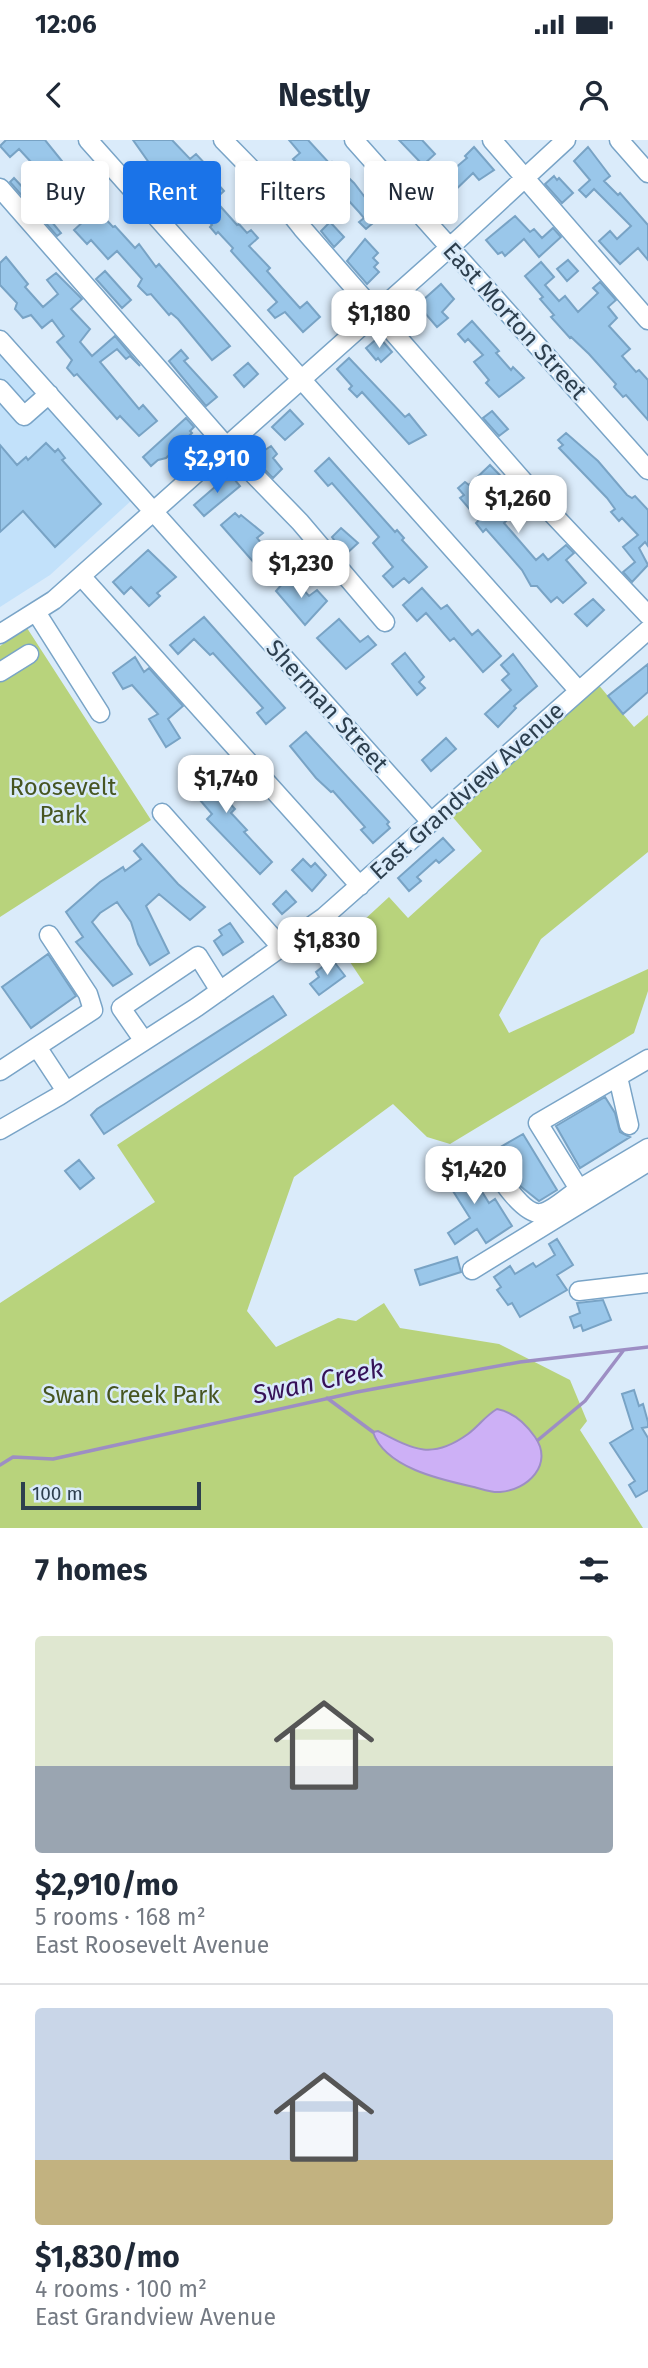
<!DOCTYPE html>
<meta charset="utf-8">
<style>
body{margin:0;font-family:"Fira Sans",sans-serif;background:#f6f6f7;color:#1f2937;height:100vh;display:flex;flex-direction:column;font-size:26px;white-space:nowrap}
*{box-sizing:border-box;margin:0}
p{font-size:23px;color:#747a83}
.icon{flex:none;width:38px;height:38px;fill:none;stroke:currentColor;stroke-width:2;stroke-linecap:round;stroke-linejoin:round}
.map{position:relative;height:1388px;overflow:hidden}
.details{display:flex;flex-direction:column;background:#fff;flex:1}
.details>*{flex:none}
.hud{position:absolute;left:21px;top:21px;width:607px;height:63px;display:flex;gap:14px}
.scale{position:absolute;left:21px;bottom:18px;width:180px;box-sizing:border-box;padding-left:7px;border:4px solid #2d3f4e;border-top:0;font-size:19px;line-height:24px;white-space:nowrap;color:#2d3f4e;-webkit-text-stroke:5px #daebfa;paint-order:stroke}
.price{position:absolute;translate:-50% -60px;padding:0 16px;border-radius:14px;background:#fff;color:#222;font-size:23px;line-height:46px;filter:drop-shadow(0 2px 4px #0008)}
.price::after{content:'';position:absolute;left:50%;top:42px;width:21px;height:16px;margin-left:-10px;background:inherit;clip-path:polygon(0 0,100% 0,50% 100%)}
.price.on{background:#1a73e8;color:#fff}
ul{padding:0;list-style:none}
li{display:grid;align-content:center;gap:14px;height:371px;padding:0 35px}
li+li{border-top:2px solid #e0e1e3}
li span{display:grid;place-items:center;height:217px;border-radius:7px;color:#555}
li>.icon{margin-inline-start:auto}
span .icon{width:126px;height:126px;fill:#fffc;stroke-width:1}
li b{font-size:30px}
h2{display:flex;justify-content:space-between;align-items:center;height:84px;padding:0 35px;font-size:30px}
.pill{padding:0 24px;border-radius:7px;background:#fff;box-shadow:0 4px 10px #0003;font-size:24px;line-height:63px}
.pill.on{background:#1a73e8;color:#fff}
.status{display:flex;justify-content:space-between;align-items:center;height:49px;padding:0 35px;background:#fff;direction:ltr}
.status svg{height:19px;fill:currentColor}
header{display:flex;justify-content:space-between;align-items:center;height:91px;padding:0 35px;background:#fff;font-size:32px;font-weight:700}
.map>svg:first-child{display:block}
.built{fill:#c2e1fa}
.green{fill:#b8d37c}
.water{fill:#cdb0f6;stroke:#9d8ec4;stroke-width:2}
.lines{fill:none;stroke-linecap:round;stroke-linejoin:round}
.stream{stroke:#9d8ec4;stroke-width:3.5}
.building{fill:#9ac7ea;stroke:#78a3c5;stroke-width:2}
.minor-casing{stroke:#79a4c7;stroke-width:21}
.minor{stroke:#fff;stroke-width:18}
.labels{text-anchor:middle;stroke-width:5;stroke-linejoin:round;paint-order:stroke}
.street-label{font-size:24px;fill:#2d3f4e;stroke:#daebfa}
.park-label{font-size:24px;fill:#465520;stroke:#daebfa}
.water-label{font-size:26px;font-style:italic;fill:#361258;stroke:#daebfa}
</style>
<div class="status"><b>12:06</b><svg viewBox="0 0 49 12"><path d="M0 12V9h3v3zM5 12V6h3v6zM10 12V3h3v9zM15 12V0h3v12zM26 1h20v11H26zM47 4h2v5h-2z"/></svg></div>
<header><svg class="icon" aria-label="back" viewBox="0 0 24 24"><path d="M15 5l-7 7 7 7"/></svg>Nestly<svg class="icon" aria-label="person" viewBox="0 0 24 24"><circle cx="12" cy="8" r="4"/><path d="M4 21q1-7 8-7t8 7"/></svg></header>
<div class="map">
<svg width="648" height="1388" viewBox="0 0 648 1388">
<rect width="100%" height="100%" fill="#daebfa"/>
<!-- built -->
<path class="built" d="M0 211 133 359 50 435 0 467Z"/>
<!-- green -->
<path class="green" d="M27 488 151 680 0 777V506Z
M597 543 634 587 648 575V712L541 799 499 875 509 893 648 829V851L634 893 450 1004 427 997 393 964 294 1037 247 1171 276 1207 338 1178 356 1181 384 1163 400 1188 499 1204 570 1240 587 1281 580 1290 643 1388H0V1163L155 1062 117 1005 364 843 338 804 389 757 408 778 482 711 450 674Z"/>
<!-- water -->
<path class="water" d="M497 1269C513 1272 526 1284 535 1297 554 1324 528 1350 500 1352 492 1353 482 1349 474 1347 442 1340 385 1328 373 1292L378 1291C414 1310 432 1320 468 1294 479 1286 485 1276 497 1269Z"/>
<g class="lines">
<!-- stream -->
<path class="stream" d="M327 1258 373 1292
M538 1300 585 1261 623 1211
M0 1325 13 1317 53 1319 357 1252 520 1222 648 1207"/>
</g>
<!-- building -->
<path class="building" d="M6 0H45L91 57 88 60 113 87 115 86 135 108 139 104 156 127 159 124 230 206 212 220 178 179 171 173 169 175 151 154 147 155 138 146 142 139 117 111 108 119 91 100 87 104 74 90 85 80 59 53 42 70 61 93 57 96 10 42 14 38 27 52 44 36 19 9 10 17 0 6Z
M133 0H172L190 19 196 14 210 29 207 32 224 51 209 65 191 46 182 54 164 32 161 35 150 24Z
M289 0H308L330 24 332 22 354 43 380 77 366 89 359 82 364 78 359 72 316 25 307 34 293 19 300 13Z
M399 0H422L435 14 423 25Z
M474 7 494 30 479 40 473 33 446 59 434 46 467 18 465 16Z
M588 7 610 36 604 41 618 55 620 53 648 85V120L638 108 620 124 599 101 610 91 617 99 631 86 594 49 586 57 579 50 590 40 574 21Z
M554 36 557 40 559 38 573 53 562 63 545 44Z
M221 67 237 85 239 84 247 93 251 90 258 98 249 106 270 128 267 131 282 148 300 168 307 162 320 177 303 192 285 172 275 178 268 170 277 162 231 111 233 108 218 92 216 94 210 87 212 85 207 79Z
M515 76 530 92 534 89 542 98 553 88 561 97 539 117 524 99 505 116 502 112 498 114 486 100Z
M330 82 344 97 334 107 321 91Z
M365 99 378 113 373 118 378 123 374 127 379 132 367 144 347 121Z
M6 117 28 144 25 147 43 167 58 154 47 140 56 133 82 159 71 169 90 189 80 202 92 216 115 196 140 226 130 216 126 219 117 209 100 222 139 269 143 265 157 281 139 296 120 276 117 279 77 234 74 236 67 228 72 220 57 202 64 196 52 180 42 188 31 175 23 178 15 169 17 163 0 145V123Z
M568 120 578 131 567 141 557 129Z
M541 122 554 137 545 145 559 161 565 156 578 172 598 153 593 148 600 142 616 160 608 167 617 178 609 186 630 209 622 216 636 232 639 230 648 240V280L626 255 623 257 614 247 616 244 589 214 571 197 570 198 551 177 554 175 540 159 543 157 525 136Z
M105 131 131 160 122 168 96 139Z
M441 144 454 159 442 172 448 178 437 187 425 173 421 176 407 160 416 152 423 160Z
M472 181 499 211 496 213 511 230 513 227 524 238 499 257 486 243 489 240 474 222 483 215 468 199 465 202 458 194Z
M379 197 392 212 381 222 378 218 376 220 366 208Z
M181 210 188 218 184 221 217 257 206 266 169 221Z
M349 218 405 277 409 274 426 295 409 304 362 252 357 257 349 249 352 246 337 229Z
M248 223 258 234 244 247 234 235Z
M290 270 303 284 285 300 272 287Z
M492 271 508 289 499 296 483 278Z
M186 278 194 287 190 291 192 293 166 318 158 320 151 326 143 317Z
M566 293 598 321 627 355 632 358 635 356 648 370V406L645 402 639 408 648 425 632 442 623 432 635 422 623 407 638 395 622 378 619 381 611 372 615 369 607 358 559 308 563 305 558 300Z
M46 303 55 312 58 309 65 318 62 320 101 364 55 407 23 371 0 392V305L17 325 26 317 28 320Z
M271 306 277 314 273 318 282 329 273 338 253 318Z
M329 318 395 392 397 390 404 398 402 400 427 427 409 443 404 438 393 447 383 436 393 427 373 403 379 397 332 343 328 346 315 331Z
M490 325 530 366 522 374 518 370 504 383 536 420 543 414 548 420 566 405 574 413 566 420 586 443 563 463 557 457 551 462 537 446H531L522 430 486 389 483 392 476 383 479 380 460 358 464 355 458 348 465 342 469 345Z
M230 334 240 346 204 376 194 365Z
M235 373 239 377 241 375 263 393 257 398 276 421 263 433 221 385Z
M341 388 358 403 345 415 332 397Z
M148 410 176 437 157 453 160 456 149 466 131 447 124 454 113 442Z
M290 435 309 456 317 450 327 461 305 485 276 451Z
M422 448 441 469 447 465 472 495 478 490 501 516 483 532 454 498 450 501 426 473 417 481 403 465Z
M593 459 604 470 587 486 575 474Z
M204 477 285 568 266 584 257 573 263 568 213 513 210 515 194 499 178 514 170 505Z
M339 479 360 502 368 496 376 505 346 529 317 498Z
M405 513 424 537 419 542 425 548 417 555 392 524Z
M513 514 537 546 514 566 516 568 498 587 485 574 511 550 502 540 509 534 501 525Z
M135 517 144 532 149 528 183 566 168 579 180 598 166 607 149 579 158 574 132 545 123 549 113 533Z
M648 524V552L623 574 608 556Z
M306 592 389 682 387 684 390 688 373 703 361 690 365 687 333 651 331 652 316 638 290 606Z
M446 598 456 609 431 631 422 620Z
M204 618 229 646 221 653 235 669 231 673 247 690 244 692 272 722 260 734 207 679 212 674 194 653 202 646 189 630Z
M443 698 454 710 439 723 436 720 417 737 421 741 409 751 398 738Z
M142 704 178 744 205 767 190 780 159 754 146 766 169 813 150 825 138 804 131 782 117 762 100 773 92 782 132 834 113 846 76 802 83 797 66 772 100 742 123 727 125 731 141 719 134 711Z
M303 719 311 727 315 723 326 735 312 751 292 730Z
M286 751 296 762 282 774 273 764Z
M230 783 243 802 223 815 214 801 222 795 219 790Z
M48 814 76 856 31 888 2 847Z
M332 819 345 836 319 855 310 844 319 837 316 832Z
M273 856 286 875 104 994 91 975 97 969Z
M605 957 615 973 620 992 630 997 580 1028 556 986Z
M523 994 557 1050 539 1061 519 1045 497 1009Z
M462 1019 489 1063 495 1059 512 1086 486 1103 477 1089 455 1104 448 1093 470 1078 441 1032Z
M79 1020 94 1038 80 1049 65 1031Z
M557 1099 573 1125 557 1135 567 1150 520 1177 512 1163 508 1165 497 1150 501 1147 494 1137 510 1126 515 1134 533 1123 536 1127 555 1115 549 1104Z
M457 1117 461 1132 420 1145 415 1130Z
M603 1160 611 1180 583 1191 581 1185 574 1188 570 1177 580 1173 577 1163Z
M634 1250 639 1266 643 1264 648 1282V1287L642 1288 648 1298V1350L636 1357 629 1345 635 1341 610 1303 633 1289 622 1254Z"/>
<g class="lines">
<defs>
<path id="minor" d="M88 0 579 551
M223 0 270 48 302 88 545 366 648 475
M354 0 648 330
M492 0 648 180
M619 0 648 33
M0 48 226 306 300 382 385 482
M0 200 431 682
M0 249 24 276 49 254
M81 436 360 746
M36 472 100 573
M0 494 54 460 449 108 566 0
M0 532 29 514
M162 673 282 808
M144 901 121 868 198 816 220 851
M37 907 66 951
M648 919 538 983 579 1049 648 1008
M0 931 93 870 88 854 49 795
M618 937 629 985
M0 990 59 956 197 867 324 777 648 490
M487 1019C496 1032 523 1076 541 1073 553 1071 568 1056 579 1049
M472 1130 648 1022
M579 1151 648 1143"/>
</defs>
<!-- minor casing -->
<use href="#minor" class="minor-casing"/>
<!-- minor -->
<use href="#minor" class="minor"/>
</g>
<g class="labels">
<!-- street labels -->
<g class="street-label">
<text transform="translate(515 181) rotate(48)" y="8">East Morton Street</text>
<text transform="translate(327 566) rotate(48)" y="8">Sherman Street</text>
<text transform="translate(467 651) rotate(-42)" y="8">East Grandview Avenue</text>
</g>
<!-- park labels -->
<g class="park-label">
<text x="63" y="655">Roosevelt<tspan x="63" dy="28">Park</tspan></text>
<text x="131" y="1263">Swan Creek Park</text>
</g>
<!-- water labels -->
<g class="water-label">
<text transform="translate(318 1241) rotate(-12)" y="9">Swan Creek</text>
</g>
</g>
</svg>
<div class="scale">100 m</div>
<b class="price" style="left:379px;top:210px">$1,180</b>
<b class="price on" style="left:217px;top:355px">$2,910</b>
<b class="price" style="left:518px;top:395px">$1,260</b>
<b class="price" style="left:301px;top:460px">$1,230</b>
<b class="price" style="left:226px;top:675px">$1,740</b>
<b class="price" style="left:327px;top:837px">$1,830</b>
<b class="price" style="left:474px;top:1066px">$1,420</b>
<div class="hud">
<a class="pill">Buy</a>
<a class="pill on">Rent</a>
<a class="pill">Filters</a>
<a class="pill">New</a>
</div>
</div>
<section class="details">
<h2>7 homes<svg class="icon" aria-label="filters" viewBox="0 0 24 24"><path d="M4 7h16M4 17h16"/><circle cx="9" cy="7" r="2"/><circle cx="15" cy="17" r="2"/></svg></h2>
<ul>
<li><span style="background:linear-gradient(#dfe7d0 60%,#9aa5b1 0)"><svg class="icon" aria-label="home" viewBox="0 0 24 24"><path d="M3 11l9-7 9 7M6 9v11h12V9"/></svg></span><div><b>$2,910/mo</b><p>5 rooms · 168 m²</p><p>East Roosevelt Avenue</p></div></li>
<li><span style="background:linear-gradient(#c9d6e8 70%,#c2b280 0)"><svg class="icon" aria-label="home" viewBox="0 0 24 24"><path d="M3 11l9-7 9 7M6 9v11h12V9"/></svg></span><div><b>$1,830/mo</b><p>4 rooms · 100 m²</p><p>East Grandview Avenue</p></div></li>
</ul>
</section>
